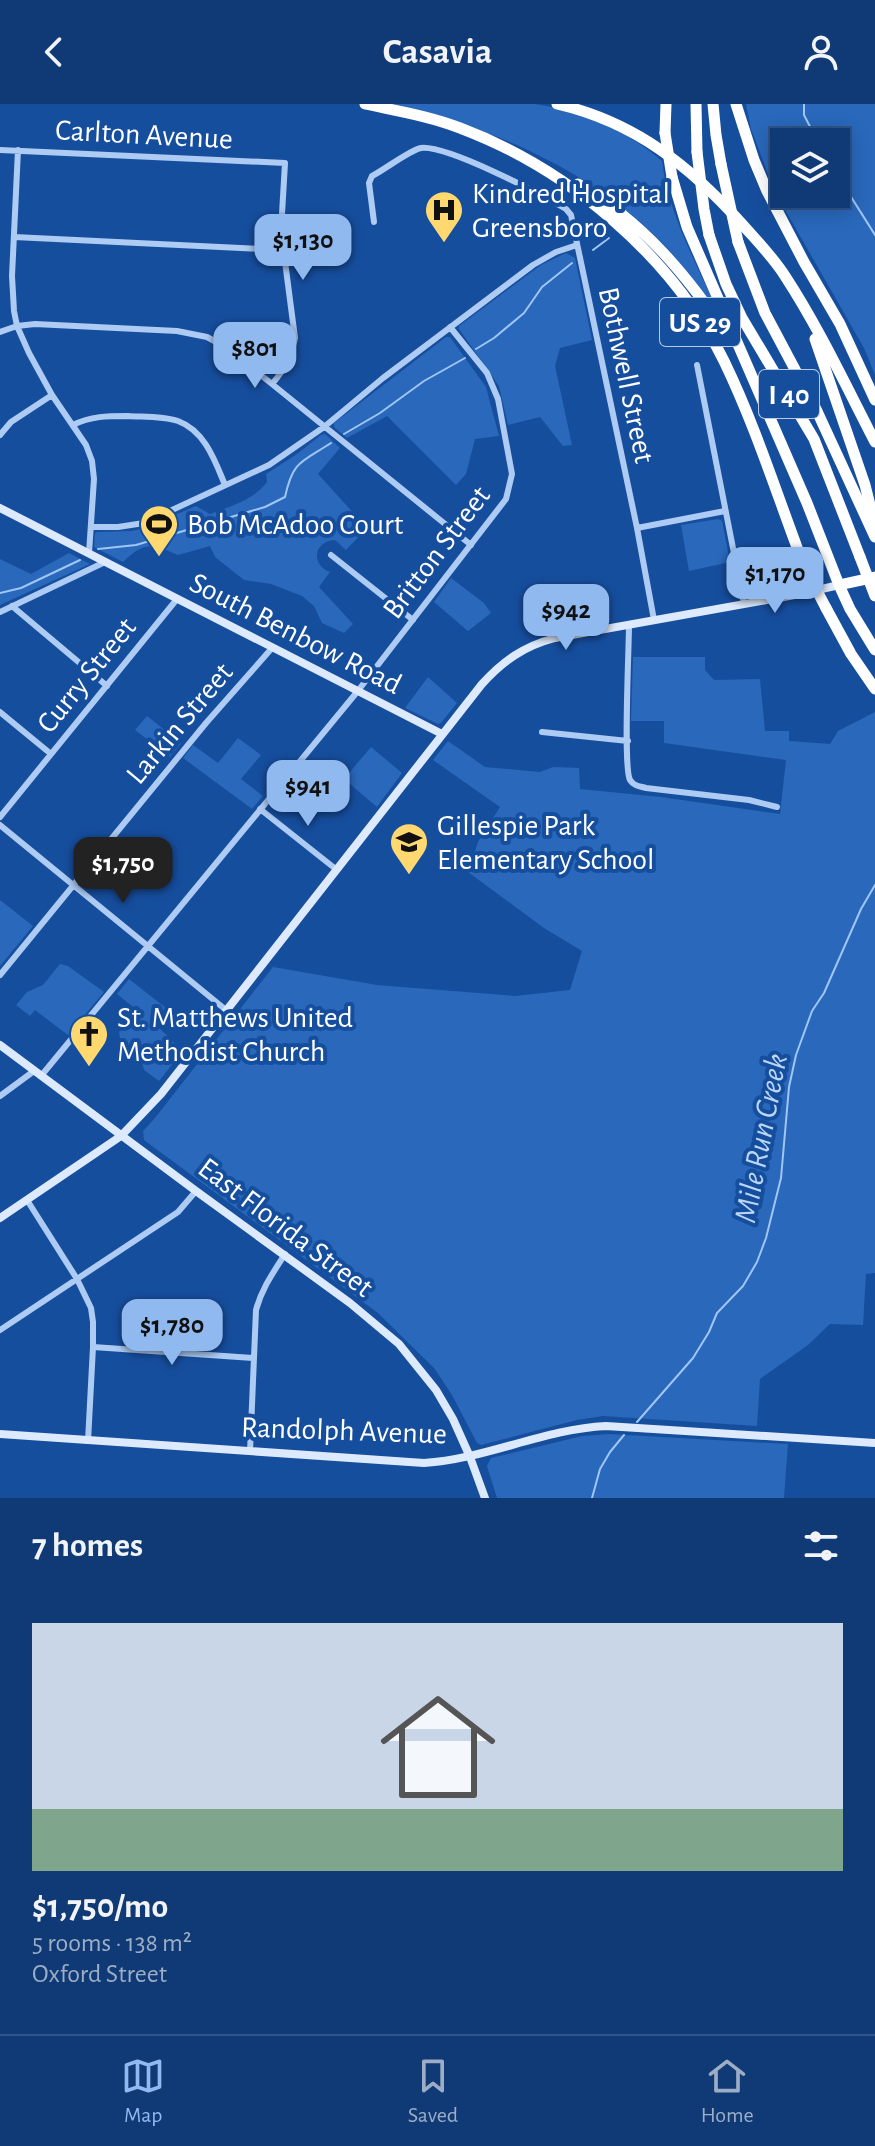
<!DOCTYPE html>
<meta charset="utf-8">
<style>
body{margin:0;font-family:"Alegreya Sans",sans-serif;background:#1e457e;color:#f1f3f6;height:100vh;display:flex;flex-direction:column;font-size:30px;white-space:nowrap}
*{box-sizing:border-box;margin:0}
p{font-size:26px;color:#9cadc5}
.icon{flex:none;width:44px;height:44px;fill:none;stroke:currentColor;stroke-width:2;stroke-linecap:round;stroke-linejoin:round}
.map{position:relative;height:1394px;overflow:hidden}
.side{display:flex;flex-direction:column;background:#103a76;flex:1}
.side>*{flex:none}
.controls{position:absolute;left:770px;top:24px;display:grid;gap:16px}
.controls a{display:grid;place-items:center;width:80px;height:80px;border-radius:0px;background:#103a76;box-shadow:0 4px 20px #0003,0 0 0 2px #305488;font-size:40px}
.price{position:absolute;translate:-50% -68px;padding:0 18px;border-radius:16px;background:#90b9f0;color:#111;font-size:26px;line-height:52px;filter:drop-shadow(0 2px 4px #0008)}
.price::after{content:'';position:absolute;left:50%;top:48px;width:24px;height:18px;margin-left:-12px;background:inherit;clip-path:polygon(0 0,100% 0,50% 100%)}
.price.on{background:#222;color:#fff}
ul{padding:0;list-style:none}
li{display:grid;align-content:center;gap:16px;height:424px;padding:0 32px}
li+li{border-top:2px solid #305488}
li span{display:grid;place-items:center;height:248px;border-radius:0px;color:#555}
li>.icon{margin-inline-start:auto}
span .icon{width:144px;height:144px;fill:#fffc;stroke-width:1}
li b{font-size:34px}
h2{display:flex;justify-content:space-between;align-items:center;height:96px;padding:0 32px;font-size:34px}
header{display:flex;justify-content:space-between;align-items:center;height:104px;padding:0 32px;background:#103a76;font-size:36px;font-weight:700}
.menu{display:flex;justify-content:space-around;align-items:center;height:112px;border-top:2px solid #305488;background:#103a76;font-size:22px;color:#9cadc5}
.menu a{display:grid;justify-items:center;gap:4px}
.menu .on{color:#90b9f0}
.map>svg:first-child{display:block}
.green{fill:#2968bb;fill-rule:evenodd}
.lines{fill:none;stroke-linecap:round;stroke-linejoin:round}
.stream{stroke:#a0c6f5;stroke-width:2}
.street{stroke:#adcbf3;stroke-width:6}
.secondary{stroke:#ddeafd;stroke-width:8}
.highway{stroke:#fff;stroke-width:11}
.highway-bridge{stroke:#fff;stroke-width:11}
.labels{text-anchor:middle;stroke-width:8;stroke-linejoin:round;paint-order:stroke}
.shield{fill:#164e9e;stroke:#b9cae2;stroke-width:2}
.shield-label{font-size:28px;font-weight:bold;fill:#fff}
.street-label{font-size:30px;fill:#fff;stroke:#164e9e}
.poi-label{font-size:30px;fill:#fff;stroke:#164e9e;text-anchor:start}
.water-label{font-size:32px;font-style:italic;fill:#bad6f9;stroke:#164e9e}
</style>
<header><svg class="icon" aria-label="back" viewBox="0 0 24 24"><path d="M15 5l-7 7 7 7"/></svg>Casavia<svg class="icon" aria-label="person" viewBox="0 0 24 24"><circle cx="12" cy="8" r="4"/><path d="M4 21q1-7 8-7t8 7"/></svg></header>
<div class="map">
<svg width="875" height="1394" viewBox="0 0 875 1394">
<rect width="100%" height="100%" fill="#164e9e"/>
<!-- green -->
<path class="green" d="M392 0C423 0 454 0 485 0 501 0 518 0 534 0 580 6 628 27 662 57 668 106 692 152 713 196L709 197C696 179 682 161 667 144 594 67 494 24 392 0Z
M746 0H875V271L864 244 775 88 751 25ZM836 38V90H784V38Z
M566 149 575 154 592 236 560 244 555 262 572 341 563 342 540 313 508 321 499 282 459 225V222L541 161Z
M446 233H450L486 283 499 332 475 335 466 370 456 381 387 312 347 334 334 323V319Z
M325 330 340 344 318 370 367 424 346 446 335 436C314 437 310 460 330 468L319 483 353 520 344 529 322 519 314 502 302 492 271 480 244 476 215 453 210 442 178 451C153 440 144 437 123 458L94 443 95 429 97 428 131 427 142 425 196 402 210 410C229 403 254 396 267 378L266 370 297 350 321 331Z
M718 415 722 417 730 458 689 467 681 421Z
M69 449 90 460 0 501V455L31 470Z
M451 474 484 499 491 509 468 527 434 498Z
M633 553H705V566L714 576 760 575 765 627H789V637L830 640 838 627 875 608V1169L866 1170 863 1221 830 1220 808 1241 760 1275 757 1322 603 1312 577 1316 481 1341 477 1339 452 1291 434 1264 378 1209 144 1036 143 1027 155 1014 273 863 377 881 515 892 570 886 582 847 544 824 468 768 478 738 500 703 433 656 448 637 485 663 540 668 553 663 579 664 580 685 661 693 780 710 786 656 664 639V617H631Z
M428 573 457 599 441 619 438 620 405 604Z
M147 612 181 639 170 653 135 626Z
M238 634 261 651 241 675 263 692 252 705 183 654 193 641 218 659Z
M371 643 402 669 377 703 344 675Z
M0 796 33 822 0 862Z
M60 860 68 862 104 888 68 931 35 906 30 912 16 901 27 888 43 881Z
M129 875 166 904 154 919 183 947 159 977 144 966 141 954 120 934 119 928 137 906 117 890Z
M609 1330 788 1340 784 1394H497L487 1362 491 1354 582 1332Z"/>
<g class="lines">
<!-- stream -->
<path class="stream" d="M804 0V11L818 38
M793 38 811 24
M776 51 784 45
M836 69 875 131
M593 146 609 134
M476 245 494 234 524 209 542 183 572 159
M344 330 380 309 424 277 465 254
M98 445 136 441 265 403 285 393C293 356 302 358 331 339
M0 489 21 484 80 456
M637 1318 693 1254 709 1228 717 1209 743 1182 757 1158 766 1134 781 1074 789 983 796 951 812 907 824 889 861 805 875 781
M592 1394 600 1365 610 1348 624 1331"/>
<!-- street -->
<path class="street" d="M0 46 285 59 281 127 295 234C291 253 285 265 272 280
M18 46 12 172 14 207 17 222 29 249 52 291 86 341 92 357 94 375 89 449
M374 118 369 79 372 72C384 66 410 46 421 44 447 41 541 90 566 105L571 111 637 424 654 516
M14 133 284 146
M0 228 17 222 35 220 177 227 207 233 227 244 272 280 471 441
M697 261 744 500
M73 321C91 312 107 312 128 312 143 313 163 312 178 317 205 327 215 357 225 381
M0 331 11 318 52 291
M91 423H118L144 419 269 361 324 323 383 274 533 161 556 148 577 141
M637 424 725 407
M331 451 413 516
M12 502 107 582
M0 508 105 458
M629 521C629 544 623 663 630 676 634 682 639 682 646 684L749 696 777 703
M0 608 51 650
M542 628 628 637
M260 705 337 766
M0 713 177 495
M0 721 226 906
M0 871 206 619 272 544
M41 972 357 588 506 395 512 370 498 295 487 269 450 223
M0 992 34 967
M27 1096 77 1175 91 1204 93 1218V1243L88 1337
M0 1226 178 1108 196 1087
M93 1243 253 1254
M250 1348 256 1206C262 1184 273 1169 285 1150"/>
<!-- secondary -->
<path class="secondary" d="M0 404 442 630
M0 941 196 1087 350 1199 399 1240 436 1286 453 1315 470 1353 485 1394
M0 1114 121 1032 161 990 482 580C503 557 524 542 555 534L800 490 839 481
M0 1330 424 1359C486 1355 544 1325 606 1322L875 1339"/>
<!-- highway -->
<path class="highway" d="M365 0C397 7 429 12 460 24 569 65 672 152 724 257 756 323 778 394 804 462
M557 0C635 18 690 62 742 120 757 137 773 153 785 172 819 224 846 282 875 338
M696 0 697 48
M713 0 716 31 721 60
M736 0 754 56 767 87 804 158 840 220 875 296
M665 29 666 0
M672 73 687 123 807 399 839 481 850 505 875 546
M578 80C644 119 687 171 729 234
M709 131 726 180 742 214 814 335 860 453
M738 138 765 209 816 305 875 433
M815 235 865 381 874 417
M839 481 875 473
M826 504 851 550 875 585"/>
<!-- highway-bridge -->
<path class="highway-bridge" d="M665 29 672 73
M697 48 704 105 709 131
M721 60 738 138
M860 453 875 492
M804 462 826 504"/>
</g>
<!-- icons -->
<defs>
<symbol id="hospital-pin" viewBox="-11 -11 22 30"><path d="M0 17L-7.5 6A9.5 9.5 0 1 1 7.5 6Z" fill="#ffd96f" stroke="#164e9e"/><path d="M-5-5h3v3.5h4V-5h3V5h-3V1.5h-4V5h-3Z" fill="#111"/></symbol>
<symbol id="stadium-pin" viewBox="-11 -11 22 30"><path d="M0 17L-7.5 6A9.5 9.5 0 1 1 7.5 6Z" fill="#ffd96f" stroke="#164e9e"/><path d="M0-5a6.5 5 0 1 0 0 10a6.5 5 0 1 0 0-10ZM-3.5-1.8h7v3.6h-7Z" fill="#111"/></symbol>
<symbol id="school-pin" viewBox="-11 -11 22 30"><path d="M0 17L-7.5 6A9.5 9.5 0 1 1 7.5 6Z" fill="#ffd96f" stroke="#164e9e"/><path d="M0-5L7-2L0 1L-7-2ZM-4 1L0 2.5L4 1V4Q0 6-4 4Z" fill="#111"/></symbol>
<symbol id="church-pin" viewBox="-11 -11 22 30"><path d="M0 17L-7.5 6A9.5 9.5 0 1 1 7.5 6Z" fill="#ffd96f" stroke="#164e9e"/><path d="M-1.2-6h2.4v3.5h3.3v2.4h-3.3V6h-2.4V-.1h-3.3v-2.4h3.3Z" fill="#111"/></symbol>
</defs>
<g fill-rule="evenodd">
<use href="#hospital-pin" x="422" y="84" width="44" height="60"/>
<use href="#stadium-pin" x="137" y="398" width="44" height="60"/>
<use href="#school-pin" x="387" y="716" width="44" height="60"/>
<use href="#church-pin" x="67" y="908" width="44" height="60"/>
</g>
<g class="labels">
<!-- shield labels -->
<g class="shield">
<rect x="660" y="194" width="80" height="48" rx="6"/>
<rect x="759" y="266" width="60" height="48" rx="6"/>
</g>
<g class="shield-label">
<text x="700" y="228">US 29</text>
<text x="789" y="300">I 40</text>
</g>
<!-- street labels -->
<g class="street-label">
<text transform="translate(144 30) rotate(3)" y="10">Carlton Avenue</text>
<text transform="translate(627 271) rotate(78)" y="10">Bothwell Street</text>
<text transform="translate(436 448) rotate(-53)" y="10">Britton Street</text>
<text transform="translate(296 529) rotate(27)" y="10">South Benbow Road</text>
<text transform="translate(86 571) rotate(-51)" y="10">Curry Street</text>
<text transform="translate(179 619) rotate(-50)" y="10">Larkin Street</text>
<text transform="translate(286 1123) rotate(37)" y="10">East Florida Street</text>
<text transform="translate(344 1326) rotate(2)" y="10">Randolph Avenue</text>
</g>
<!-- poi labels -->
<g class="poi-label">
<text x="472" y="99">Kindred Hospital<tspan x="472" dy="34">Greensboro</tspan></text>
<text x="187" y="430">Bob McAdoo Court</text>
<text x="437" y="731">Gillespie Park<tspan x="437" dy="34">Elementary School</tspan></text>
<text x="117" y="923">St. Matthews United<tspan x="117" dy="34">Methodist Church</tspan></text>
</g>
<!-- water labels -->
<g class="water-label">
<text transform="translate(760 1034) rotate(-79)" y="11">Mile Run Creek</text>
</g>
</g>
</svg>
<div class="controls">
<a><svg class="icon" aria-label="layers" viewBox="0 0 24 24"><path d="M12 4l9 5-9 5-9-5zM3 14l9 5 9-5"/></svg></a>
</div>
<b class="price" style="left:303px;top:178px">$1,130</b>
<b class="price" style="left:255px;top:286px">$801</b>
<b class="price" style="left:775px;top:511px">$1,170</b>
<b class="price" style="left:566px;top:548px">$942</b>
<b class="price" style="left:308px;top:724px">$941</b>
<b class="price on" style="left:123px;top:801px">$1,750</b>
<b class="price" style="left:172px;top:1263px">$1,780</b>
</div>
<section class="side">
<h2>7 homes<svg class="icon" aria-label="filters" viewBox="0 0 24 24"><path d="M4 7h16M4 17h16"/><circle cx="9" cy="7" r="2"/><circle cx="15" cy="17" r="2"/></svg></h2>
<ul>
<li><span style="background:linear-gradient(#c9d6e8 75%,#7fa58c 0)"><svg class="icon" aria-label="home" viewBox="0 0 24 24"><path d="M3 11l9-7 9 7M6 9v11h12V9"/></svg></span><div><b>$1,750/mo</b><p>5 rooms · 138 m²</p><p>Oxford Street</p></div></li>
</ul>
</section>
<nav class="menu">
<a class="on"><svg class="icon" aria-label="map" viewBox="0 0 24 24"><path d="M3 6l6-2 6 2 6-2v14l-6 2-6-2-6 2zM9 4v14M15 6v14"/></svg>Map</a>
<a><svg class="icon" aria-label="saved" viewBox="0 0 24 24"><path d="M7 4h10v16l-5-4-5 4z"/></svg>Saved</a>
<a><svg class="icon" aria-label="home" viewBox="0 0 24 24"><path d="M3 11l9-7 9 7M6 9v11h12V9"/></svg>Home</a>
</nav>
